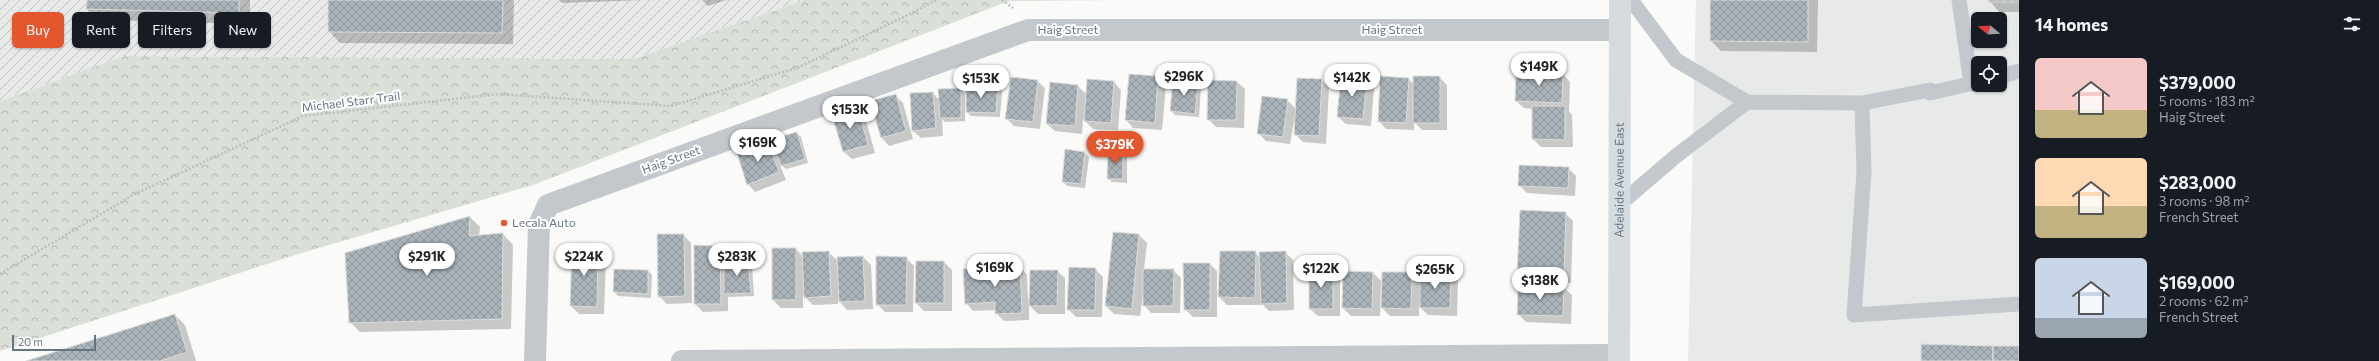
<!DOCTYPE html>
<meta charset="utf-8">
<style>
body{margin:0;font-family:Commissioner,sans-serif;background:#242831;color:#f1f3f6;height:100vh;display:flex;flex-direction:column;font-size:15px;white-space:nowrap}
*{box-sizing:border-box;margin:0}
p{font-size:13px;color:#9ea1a6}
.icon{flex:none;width:22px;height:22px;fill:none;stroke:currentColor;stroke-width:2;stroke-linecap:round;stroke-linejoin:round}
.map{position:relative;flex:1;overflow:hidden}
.sheet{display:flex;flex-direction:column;background:#171b24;width:360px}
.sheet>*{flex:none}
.banner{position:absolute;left:12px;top:12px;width:380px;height:36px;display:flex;gap:8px}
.needle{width:26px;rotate:288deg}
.fabs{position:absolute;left:1971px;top:12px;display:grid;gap:8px}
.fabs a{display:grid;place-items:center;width:36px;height:36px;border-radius:6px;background:#171b24;box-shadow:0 1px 3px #0004;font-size:20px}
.scale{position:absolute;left:12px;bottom:10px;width:84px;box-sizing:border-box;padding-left:4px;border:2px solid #657683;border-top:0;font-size:11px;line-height:14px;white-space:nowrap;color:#657683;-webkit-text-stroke:3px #fff;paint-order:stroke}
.price{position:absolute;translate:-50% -34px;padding:0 9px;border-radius:14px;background:#fff;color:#222;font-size:13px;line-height:26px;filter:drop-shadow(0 1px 2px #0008)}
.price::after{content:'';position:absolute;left:50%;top:24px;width:12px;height:9px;margin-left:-6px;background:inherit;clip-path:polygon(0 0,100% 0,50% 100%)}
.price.current{background:#e4572e;color:#fff}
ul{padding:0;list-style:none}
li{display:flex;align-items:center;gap:12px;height:100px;padding:0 16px}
li span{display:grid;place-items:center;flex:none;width:112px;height:80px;border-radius:6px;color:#555}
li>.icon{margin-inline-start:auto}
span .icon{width:48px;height:48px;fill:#fffc;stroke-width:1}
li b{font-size:17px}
h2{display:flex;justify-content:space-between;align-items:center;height:48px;padding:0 16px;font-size:17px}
.chip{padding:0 14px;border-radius:6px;background:#171b24;box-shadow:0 1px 3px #0004;font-size:14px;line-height:36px}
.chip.current{background:#e4572e;color:#fff}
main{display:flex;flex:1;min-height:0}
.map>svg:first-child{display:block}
.built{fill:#e8e9e9;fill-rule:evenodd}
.industrial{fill:url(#industrial-furrows)}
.park{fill:url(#park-crowns)}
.shadow{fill:#0003}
.building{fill:url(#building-cross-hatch);stroke:#dcdcda}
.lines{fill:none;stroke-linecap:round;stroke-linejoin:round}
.path{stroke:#bbbfc2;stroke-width:2.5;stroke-dasharray:2 2;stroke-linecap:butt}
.service{stroke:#c3c8cc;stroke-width:15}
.minor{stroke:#c3c8cc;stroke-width:22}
.secondary{stroke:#d6dbdf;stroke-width:22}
.poi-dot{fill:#e4572e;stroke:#fff;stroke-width:1.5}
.labels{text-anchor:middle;stroke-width:4;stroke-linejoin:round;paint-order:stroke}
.street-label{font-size:12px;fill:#657683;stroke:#fff}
.poi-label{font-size:12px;fill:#657683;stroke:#fff;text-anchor:start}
</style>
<main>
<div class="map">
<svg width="2019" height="361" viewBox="0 0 2019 361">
<defs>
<pattern id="industrial-furrows" width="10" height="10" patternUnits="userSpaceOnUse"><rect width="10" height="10" fill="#e8e9e9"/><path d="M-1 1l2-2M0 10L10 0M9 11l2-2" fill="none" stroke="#c0c1c2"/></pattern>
<pattern id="park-crowns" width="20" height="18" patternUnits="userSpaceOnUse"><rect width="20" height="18" fill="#dadfd7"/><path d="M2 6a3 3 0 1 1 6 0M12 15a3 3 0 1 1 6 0" fill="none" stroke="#b4b9b4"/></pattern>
<pattern id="building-cross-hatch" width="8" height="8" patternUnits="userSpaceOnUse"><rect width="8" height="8" fill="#aab3b9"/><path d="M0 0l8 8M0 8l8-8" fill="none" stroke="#8e969c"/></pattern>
</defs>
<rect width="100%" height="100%" fill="#fafaf8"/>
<!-- built -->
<path class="built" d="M1696 0H2019V361H1688ZM1978 19H2000V41H1978ZM1978 63H2000V85H1978Z"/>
<!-- industrial -->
<path class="industrial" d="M0 0H804L634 59 124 56 0 101Z"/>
<!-- park -->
<path class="park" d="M804 0H1122L1009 1 533 185 295 255 0 351V101L124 56 634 59Z"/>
<!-- shadow -->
<path class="shadow" d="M88 0H250V24L99 20 87 9Z
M329 0H514L513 44 340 43 329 31Z
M559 0H646L562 3Z
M702 0H726L708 6Z
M1711 0H1818L1817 52 1721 51 1711 41Z
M1989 0H2019V12H1999Z
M1563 74 1570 82 1569 111 1572 115 1573 147H1541L1533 139V109L1524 108 1516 101Z
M1158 77 1166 85 1162 130 1133 128 1126 120Z
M1439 77 1447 85V130H1422L1414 122V130L1386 129 1379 121 1408 79 1414 84Z
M1321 80 1329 88 1326 144 1303 142 1295 134 1296 110 1290 144 1266 141 1258 133 1287 100 1296 109Z
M1366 80 1374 88 1371 126 1346 124 1338 117Z
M1037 81 1045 88 1040 129 1014 126 1006 118Z
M1114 82 1121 90 1118 130 1093 129 1083 119 1082 134 1055 131 1047 124 1051 83 1078 86 1087 95Z
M1237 82 1245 89 1244 128 1216 127 1208 119Z
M1197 83 1201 87 1199 117 1175 115 1171 111Z
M967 85 998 87 1002 91 1000 117 971 116 967 112Z
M960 89 965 94V121L945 122 942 119 943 136 921 138 913 131 933 93 939 100Z
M895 95 903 103 913 139 889 146 882 138Z
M857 109 865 117 875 153 852 159 844 152Z
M796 133 801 137 808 163 786 169 779 163 786 180 755 192 748 184 767 144 778 155Z
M1123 151 1127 155V183L1112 182 1108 178Z
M1085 153 1089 157 1085 188 1067 186 1063 182Z
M1568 168 1576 176 1575 196 1527 193 1519 185Z
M1565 213 1573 221 1571 283 1526 282 1518 274Z
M470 217 480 227 479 236 503 234 513 245 511 329 360 332 350 322Z
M1114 233 1139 235 1147 243 1144 270H1173L1181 278 1180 313H1151L1144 305V288L1140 316 1114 314 1106 306Z
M683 235 691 243 692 303 667 304 659 296Z
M720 247 728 255V261H748L752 265 754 296 728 297V311L703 312 695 304Z
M573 249H598L606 257 604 314H579L571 306Z
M796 249 803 257 828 252 838 261V258L863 257 871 265 873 309 847 310 838 300V304L813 305 803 295V308H781L773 300Z
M1255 252 1260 258 1285 252 1293 260 1294 310 1269 311 1262 304V305H1227L1219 297Z
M906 258 914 266 913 312H885L877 304Z
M917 262H944L952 270V311H924L916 303Z
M1210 264 1217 271V317H1193L1185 309Z
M1020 267 1027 275 1028 299 1057 271 1065 278V314H1038L1029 305V320L1004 321 996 313V310L973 311 966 303Z
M1095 269 1103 277 1102 317H1076L1068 309Z
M615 270 648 271 652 275 651 298 618 296 614 292Z
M1333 270 1340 278V316H1318L1310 309Z
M1344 272 1373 273 1381 281 1380 316H1351L1343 308Z
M1383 273H1412L1421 283 1450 273 1458 280 1457 316 1428 315 1419 306V316H1390L1382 308Z
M1518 286 1564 288 1572 295 1571 324 1526 322 1518 314Z
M175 315 185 325 196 361H30Z"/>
<!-- building -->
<path class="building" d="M87 0H239V13L86 9Z
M328 0H503L502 33 328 32Z
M1710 0H1808V42L1710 41Z
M1988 0H2019V2H1988Z
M1516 72 1563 73 1562 103 1515 101Z
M1129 74 1158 76 1155 123 1125 120Z
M1341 76 1367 79 1363 119 1337 117Z
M1380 76 1409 78 1406 123 1378 122Z
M1413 76H1440V123H1413Z
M1011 77 1038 80 1033 122 1005 119Z
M1297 78 1322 79 1319 136 1294 135Z
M1087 79 1114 81 1111 123 1084 121Z
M1173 80 1198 82 1195 114 1170 111Z
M1208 80 1237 81 1236 120H1207Z
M1050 82 1078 85 1075 126 1046 124Z
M966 84 998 86 996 113 966 112Z
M961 88V118H940L938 89Z
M933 92 936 128 912 131 910 93Z
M896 94 906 131 881 138 870 101Z
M1262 96 1288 99 1283 137 1257 134Z
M1532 106H1565V140L1532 139Z
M858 108 868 145 843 152 832 115Z
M797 132 805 159 781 166 771 139Z
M768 143 779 172 747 185 737 153Z
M1065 149 1085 152 1081 184 1062 182Z
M1108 150H1123V179H1107Z
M1519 165 1569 167 1568 188 1518 186Z
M1520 210 1566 212 1564 276 1517 274Z
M470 216 469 236 503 233 502 319 349 323 345 253Z
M1113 232 1139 234 1132 309 1105 306Z
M657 234H684L685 296 658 297Z
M694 245 720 246 721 304H694Z
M572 248H598L597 307 570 306Z
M772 248H796V300H772Z
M829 251 831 296 804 298 802 252Z
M1220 251H1256L1255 298 1218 297Z
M1286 251 1287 303 1261 304 1259 252Z
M863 256 865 301 839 302 837 257Z
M876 256 907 257 906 305H876Z
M724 260H748L751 293 724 294Z
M916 261H944V303H915Z
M1183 263H1210V310H1184Z
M1020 266 1022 313 995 314V302L965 304 963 269Z
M1069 267 1096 268 1095 310H1067Z
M614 269 648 270V294L613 292Z
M1143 269H1174L1173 306H1143Z
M1309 269H1333V309H1309Z
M1030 270H1058L1057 306H1029Z
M1343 271 1373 272 1372 309 1342 308Z
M1420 271 1451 272 1450 308H1420Z
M1382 272H1412L1411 309 1381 308Z
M1518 285 1564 287 1563 316 1517 315Z
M175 314 187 352 160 361H26Z
M1921 344 1993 346V361H1921Z
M1993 346H2019V361H1993Z"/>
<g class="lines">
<!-- path -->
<path class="path" d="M1002 0 1013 8
M0 274 133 195 303 116 498 94 671 106 797 68 908 15 936 0"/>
<!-- service -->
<path class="service" d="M1631 0 1676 60 1747 102 1862 103 1930 90V93L1978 82
M1959 0 1971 84
M2000 77 2019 71
M1862 103 1864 172 1854 315 2019 304
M1620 204 1676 156 1747 102"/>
<!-- minor -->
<path class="minor" d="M535 361 539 225 548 205 1028 30H1619
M682 361 1619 355"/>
<!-- secondary -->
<path class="secondary" id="s1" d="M1619 361 1620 0"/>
</g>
<!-- markers -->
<circle class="poi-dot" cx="504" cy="223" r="4"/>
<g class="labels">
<!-- street labels -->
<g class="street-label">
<text x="1068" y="34">Haig Street</text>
<text x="1392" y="34">Haig Street</text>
<text transform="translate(351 102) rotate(-7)" y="4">Michael Starr Trail</text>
<text transform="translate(671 160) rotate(-20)" y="4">Haig Street</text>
<text dy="4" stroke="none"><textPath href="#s1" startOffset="181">Adelaide Avenue East</textPath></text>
</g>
<!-- poi labels -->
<g class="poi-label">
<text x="512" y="227">Lecala Auto</text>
</g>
</g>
</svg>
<div class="fabs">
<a><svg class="needle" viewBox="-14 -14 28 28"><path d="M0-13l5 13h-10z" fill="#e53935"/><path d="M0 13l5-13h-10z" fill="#9ea1a6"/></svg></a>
<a><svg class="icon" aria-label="locate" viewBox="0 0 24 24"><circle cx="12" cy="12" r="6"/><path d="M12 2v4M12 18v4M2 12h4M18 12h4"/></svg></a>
</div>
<div class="scale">20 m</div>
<b class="price" style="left:1539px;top:87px">$149K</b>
<b class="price" style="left:1184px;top:97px">$296K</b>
<b class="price" style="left:1352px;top:98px">$142K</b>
<b class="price" style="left:981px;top:99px">$153K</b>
<b class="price" style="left:850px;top:130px">$153K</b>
<b class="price" style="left:758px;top:163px">$169K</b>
<b class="price current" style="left:1115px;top:165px">$379K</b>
<b class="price" style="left:427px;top:277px">$291K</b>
<b class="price" style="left:584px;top:277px">$224K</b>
<b class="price" style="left:737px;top:277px">$283K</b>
<b class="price" style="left:995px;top:288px">$169K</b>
<b class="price" style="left:1321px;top:289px">$122K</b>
<b class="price" style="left:1435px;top:290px">$265K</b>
<b class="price" style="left:1540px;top:301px">$138K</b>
<div class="banner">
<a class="chip current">Buy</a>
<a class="chip">Rent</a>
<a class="chip">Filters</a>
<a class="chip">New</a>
</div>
</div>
<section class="sheet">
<h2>14 homes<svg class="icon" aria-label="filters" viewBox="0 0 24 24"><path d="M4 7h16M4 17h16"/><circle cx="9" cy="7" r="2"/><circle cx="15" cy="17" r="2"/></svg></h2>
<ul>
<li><span style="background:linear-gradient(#f6c9c9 65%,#c2b280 0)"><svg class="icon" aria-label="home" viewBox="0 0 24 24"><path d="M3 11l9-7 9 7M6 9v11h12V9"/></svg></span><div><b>$379,000</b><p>5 rooms · 183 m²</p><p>Haig Street</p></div></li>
<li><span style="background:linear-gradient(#ffd9b3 60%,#c2b280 0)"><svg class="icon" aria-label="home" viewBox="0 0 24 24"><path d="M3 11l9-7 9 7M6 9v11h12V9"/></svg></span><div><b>$283,000</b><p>3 rooms · 98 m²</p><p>French Street</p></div></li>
<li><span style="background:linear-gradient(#c9d6e8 75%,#9aa5b1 0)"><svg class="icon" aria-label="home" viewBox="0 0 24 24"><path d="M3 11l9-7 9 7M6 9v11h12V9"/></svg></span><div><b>$169,000</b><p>2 rooms · 62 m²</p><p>French Street</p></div></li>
</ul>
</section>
</main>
